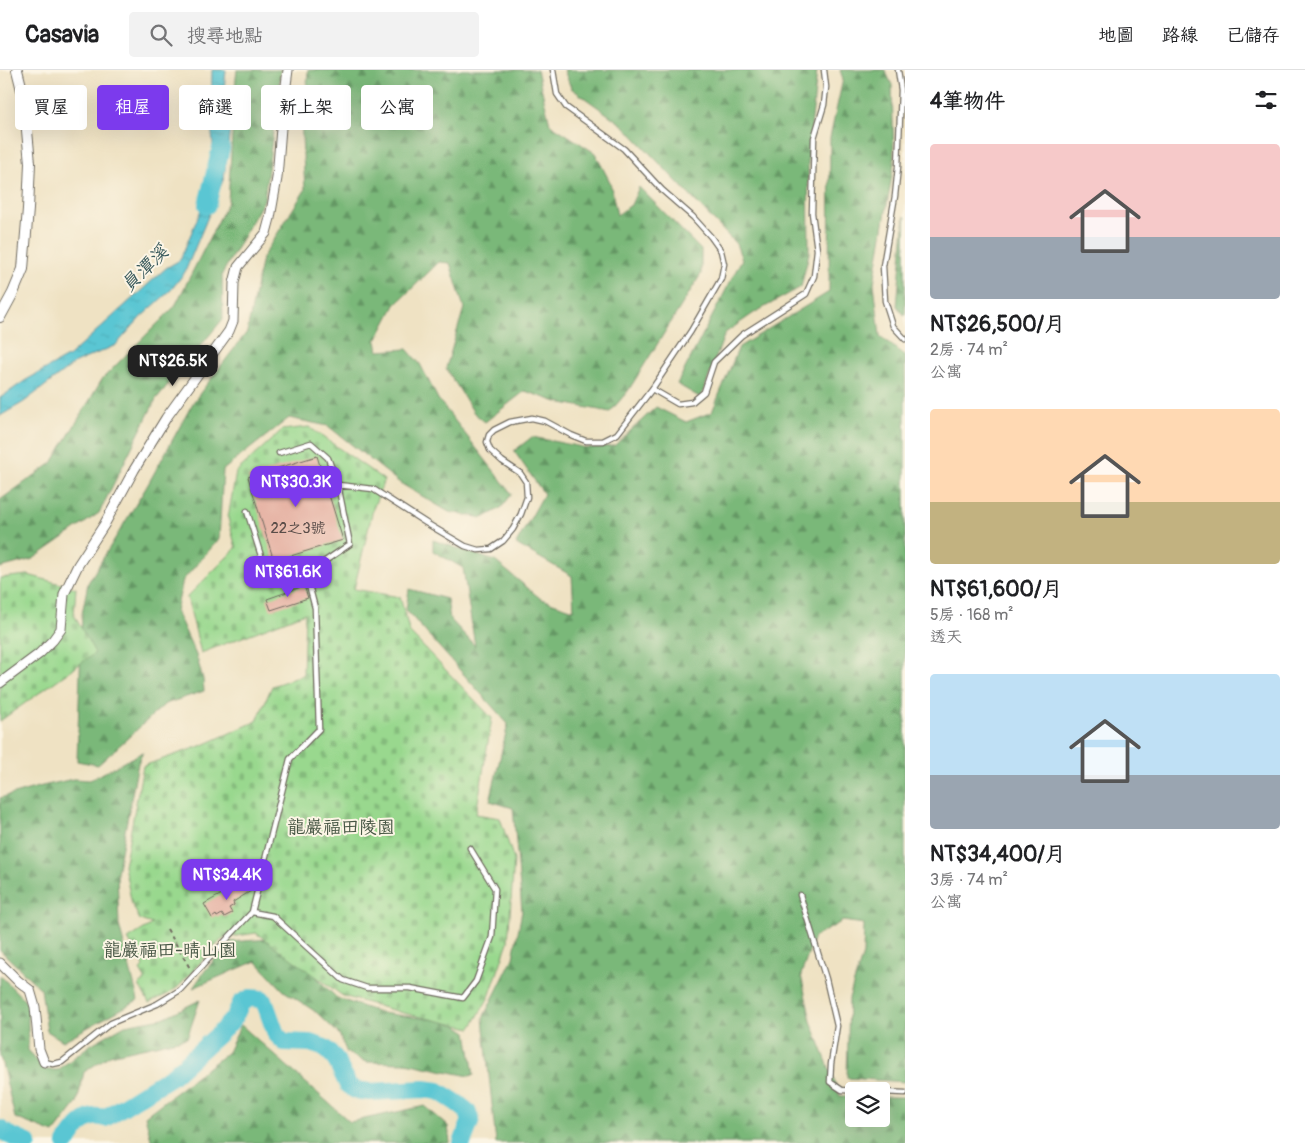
<!DOCTYPE html>
<html lang="zh-TW">
<meta charset="utf-8">
<style>
body{margin:0;font-family:Pangolin,"LXGW WenKai TC",sans-serif;background:#f2f2f2;color:#202124;height:100vh;display:flex;flex-direction:column;font-size:19px;white-space:nowrap}
*{box-sizing:border-box;margin:0}
p{font-size:16px;color:#757577}
.icon{flex:none;width:28px;height:28px;fill:none;stroke:currentColor;stroke-width:2;stroke-linecap:round;stroke-linejoin:round}
.map{position:relative;flex:1;overflow:hidden}
.drawer{display:flex;flex-direction:column;background:#fff;width:400px}
.drawer>*{flex:none}
.hud{position:absolute;left:15px;top:15px;width:475px;height:45px;display:flex;gap:10px}
.controls{position:absolute;left:845px;top:1012px;display:grid;gap:10px}
.controls a{display:grid;place-items:center;width:45px;height:45px;border-radius:5px;background:#fff;box-shadow:0 5px 20px #0002;font-size:25px}
.price{position:absolute;translate:-50% -42px;padding:0 11px;border-radius:10px;background:#7c3aed;color:#fff;font-size:16px;line-height:32px;filter:drop-shadow(0 1px 2px #0008)}
.price::after{content:'';position:absolute;left:50%;top:30px;width:15px;height:11px;margin-left:-8px;background:inherit;clip-path:polygon(0 0,100% 0,50% 100%)}
.price.selected{background:#222;color:#fff}
ul{padding:0;list-style:none}
li{display:grid;align-content:center;gap:10px;height:265px;padding:0 25px}
li span{display:grid;place-items:center;height:155px;border-radius:5px;color:#555}
li>.icon{margin-inline-start:auto}
span .icon{width:90px;height:90px;fill:#fffc;stroke-width:1}
li b{font-size:21px}
h2{display:flex;justify-content:space-between;align-items:center;height:60px;padding:0 25px;font-size:21px}
.pill{padding:0 18px;border-radius:5px;background:#fff;box-shadow:0 5px 20px #0002;font-size:18px;line-height:45px}
.pill.selected{background:#7c3aed;color:#fff}
header{display:flex;align-items:center;gap:30px;box-sizing:border-box;height:70px;padding:0 25px;background:#fff;border-bottom:1px solid #e0e0e0}
header strong{font-size:24px}
nav{display:flex;gap:28px;margin-inline-start:auto;font-size:18px}
.search{width:350px;height:45px;background:#f2f2f2;display:flex;align-items:center;gap:12px;box-sizing:border-box;padding:0 18px;border-radius:5px;color:#757577;font-size:19px}
main{display:flex;flex:1;min-height:0}
.map>svg:first-child{display:block}
.forest{fill:url(#forest-firs);stroke:#527252}
.cemetery{fill:url(#cemetery-stones);stroke:#62825c}
.water{fill:url(#water-ripples);stroke:#42787f}
.lines{fill:none;stroke-linecap:round;stroke-linejoin:round}
.river{stroke:#5ac6d3;stroke-width:18}
.building{fill:#e6b3a4}
.service-casing{stroke:#706b60;stroke-width:7}
.minor-casing{stroke:#706b60;stroke-width:11}
.tertiary-casing{stroke:#706b60;stroke-width:12}
.path{stroke:#706b60;stroke-width:2;stroke-dasharray:4 4;stroke-linecap:butt}
.service{stroke:#fff;stroke-width:4.5}
.minor{stroke:#fff;stroke-width:9}
.tertiary{stroke:#fff;stroke-width:10}
.labels{text-anchor:middle;stroke-width:4;stroke-linejoin:round;paint-order:stroke}
.number-label{font-size:15px;fill:#5a4d49}
.park-label{font-size:18px;fill:#465644;stroke:#fcf5e5}
.water-label{font-size:19px;font-style:italic;fill:#395a5d;stroke:#fcf5e5}
</style>
<header>
<strong>Casavia</strong>
<div class="search"><svg class="icon" aria-label="search" viewBox="0 0 24 24"><circle cx="10" cy="10" r="6"/><path d="M15 15l6 6"/></svg>搜尋地點</div>
<nav><a>地圖</a><a>路線</a><a>已儲存</a></nav>
</header>
<main>
<div class="map">
<svg width="905" height="1073" viewBox="0 0 905 1073">
<defs>
<pattern id="forest-firs" width="22" height="20" patternUnits="userSpaceOnUse" patternTransform="scale(1.25)"><rect width="22" height="20" fill="#7ab879"/><path d="M5 1l3.5 6h-7zM16 11l3.5 6h-7z" fill="#649663"/></pattern>
<pattern id="cemetery-stones" width="16" height="16" patternUnits="userSpaceOnUse" patternTransform="scale(1.25)"><rect width="16" height="16" fill="#99d88e"/><path d="M2 7V4a2 2 0 0 1 4 0v3zM10 15v-3a2 2 0 0 1 4 0v3z" fill="#84ba7b"/></pattern>
<pattern id="water-ripples" width="26" height="14" patternUnits="userSpaceOnUse" patternTransform="scale(1.25)"><rect width="26" height="14" fill="#5ac6d3"/><path d="M2 4q2-2 4 0t4 0M15 11q2-2 4 0t4 0" fill="none" stroke="#4eaab5"/></pattern>
</defs>
<rect width="100%" height="100%" fill="#fcf5e5"/>
<filter id="ink" filterUnits="userSpaceOnUse"><feTurbulence type="fractalNoise" baseFrequency=".02" numOctaves="2"/><feDisplacementMap in="SourceGraphic" scale="10" xChannelSelector="R" yChannelSelector="G"/><feConvolveMatrix kernelMatrix="1 2 1 2 8 2 1 2 1" color-interpolation-filters="sRGB"/></filter>
<filter id="wash" filterUnits="userSpaceOnUse"><feTurbulence type="fractalNoise" baseFrequency=".0096" numOctaves="4" result="noise"/><feDisplacementMap in="SourceGraphic" scale="20" xChannelSelector="R" yChannelSelector="G"/><feGaussianBlur stdDeviation="1.12" result="paint"/><feColorMatrix in="noise" values="0 0 0 0 0 0 0 0 0 0 0 0 0 0 0 0 0 1.4 0 .05"/><feComposite in="paint" operator="in"/></filter>
<g filter="url(#wash)">
<rect width="100%" height="100%" fill="#efe2c3"/>
<!-- forest -->
<path class="forest" d="M237 0H281L264 130 222 204 223 249 156 329 99 443 33 489 0 498V430L52 393 103 308 175 236 228 132 235 17Z
M308 0H537L550 54 595 83 610 112 617 145 631 135 639 117 701 180V204L628 321 610 342 557 332 525 321 485 352 474 343 446 298 464 238 450 193 439 192 395 235 376 271 378 281 407 279 420 294 438 329 512 424 501 438 483 448 449 442 400 413 328 356 289 348 223 400 219 469 183 510 176 541 196 585 203 609 204 621 165 634 98 695 77 691 82 544 88 513 147 416 194 331 247 262 262 188 305 120 301 48 307 17Z
M564 0H817L808 88 809 183 801 217 754 243 725 263 701 328 677 314 742 189 736 174 624 56 571 18Z
M840 0H885L892 15 894 93 874 213 880 266 905 286V1012L847 1008 849 928 863 884 864 854 843 851 814 867 801 905 811 951 840 1026H854V1049H881V1027H905V1073H496L483 948 513 888 522 841 513 738 490 731 508 654 406 540 409 519 447 529 450 549 475 576 463 498 433 481V470L495 491 541 529 574 540 572 506 516 474 544 424 514 381 532 367 587 378 614 376 656 337 686 352 712 342 739 277 829 222 830 68 843 9Z
M905 146V246L897 236Z
M143 682 138 693 117 803 119 855 138 930 63 971 47 961 41 919 0 880V728L38 717 73 709 90 710Z
M271 869 308 899 337 928 381 943 452 952 467 962 474 1005 469 1006 406 993 366 992 347 983 339 964 316 942 284 921 256 891 193 918 204 902 229 872Z
M0 905 28 934V980L46 1000H58L90 975 125 955 163 948 200 930 187 968 110 985 84 1002 77 1033 54 1063 15 1048 0 985Z
M241 955 350 1052 425 1036 448 1056 450 1073H152L145 1046 228 982Z"/>
<!-- cemetery -->
<path class="cemetery" d="M309 357 384 410 373 439 354 519 400 527 410 563 492 648 476 744 500 748 514 790 508 872 489 927 471 958 403 943 343 926 256 863 223 868 178 917 168 924 149 933 139 915 146 910 140 900 144 896 128 869 152 854 140 850 132 834 124 796 143 696 203 675 257 651 272 616 303 605 305 543 201 583 187 527 236 478 228 448 236 402 282 360Z
M28 505 76 518 74 545 95 583 0 651V508Z"/>
<!-- water -->
<path class="water" d="M212 0H226L224 20 231 50 224 108 185 202 171 220 141 247 116 275 75 293 24 332 0 346V328L26 310 69 286 166 198 180 190 216 104 211 54Z"/>
<g class="lines">
<!-- river -->
<path class="river" d="M207 135 221 78
M0 1059 9 1065 28 1073
M66 1073C73 1063 80 1050 93 1047 96 1046 101 1047 105 1048L172 1006 219 964 234 948 241 933 250 928 262 929 266 936 276 964 284 972 310 973 325 978 335 988 348 1015 355 1020 370 1022 424 1019 438 1021 457 1033 467 1041 471 1050 462 1073"/>
</g>
<g id="blocks">
<!-- building -->
<path class="building" d="M317 386 343 470 274 491 248 407Z
M304 516 308 528 271 540 267 529Z
M245 811 251 821 233 832 234 835 229 838 232 843 224 847 222 844 217 847 216 845 212 848 204 834Z"/>
</g>
</g>
<g filter="url(#ink)">
<use href="#blocks" fill-opacity="0" stroke="#706b60" stroke-width="1"/>
<g class="lines">
<defs>
<path id="service" d="M898 0 901 20 898 97 895 126 883 196 885 231 893 256 905 269
M652 319 678 334 692 332 704 322 714 292 742 265 806 224 814 206 817 180 812 143 814 68 824 35 826 17 824 0
M338 415 373 419 426 453 465 476 478 480 491 479 503 471 513 459 521 444 527 427 526 412 520 403 502 391 490 380 487 372 489 365 494 360 510 352 532 348 545 351 571 365 586 371H603L617 364 652 319 691 261 721 209 724 194 721 181 711 167 693 147 662 120 624 79 566 37 557 24 553 0
M247 441 266 502 300 491 306 504
M800 825 826 909 837 956 831 994 830 1012 842 1020 866 1021
M252 842 273 846 343 910 367 918H410L463 928 476 911 492 867 495 819 470 778
M44 992 53 994 62 992 111 953 157 934 180 920 252 842 290 689 319 659 315 538 306 504 350 474 338 415 328 388 311 373 279 383
M881 1022 905 1023"/>
<path id="minor" d="M0 613 39 584 53 570 61 559 64 524 78 495 104 455 134 400 166 348 229 261 233 251 234 213 238 197 266 163 270 148 277 108 282 45 288 0
M0 893 17 910 30 920 35 937 39 979 44 992"/>
<path id="tertiary" d="M0 247 13 223 23 199 28 139 30 93 24 28 17 0"/>
</defs>
<!-- service casing -->
<use href="#service" class="service-casing"/>
<!-- minor casing -->
<use href="#minor" class="minor-casing"/>
<!-- tertiary casing -->
<use href="#tertiary" class="tertiary-casing"/>
<!-- path -->
<path class="path" d="M167 859 191 900"/>
<!-- service -->
<use href="#service" class="service"/>
<!-- minor -->
<use href="#minor" class="minor"/>
<!-- tertiary -->
<use href="#tertiary" class="tertiary"/>
</g>
</g>
<g class="labels">
<!-- number labels -->
<g class="number-label">
<text x="298" y="463">22之3號</text>
</g>
<!-- park labels -->
<g class="park-label">
<text x="341" y="763">龍巖福田陵園</text>
<text x="170" y="886">龍巖福田-晴山園</text>
</g>
<!-- water labels -->
<g class="water-label">
<text transform="translate(144 198) rotate(-45)" y="7">員潭溪</text>
</g>
</g>
</svg>
<div class="controls">
<a><svg class="icon" aria-label="layers" viewBox="0 0 24 24"><path d="M12 4l9 5-9 5-9-5zM3 14l9 5 9-5"/></svg></a>
</div>
<b class="price selected" style="left:173px;top:317px">NT$26.5K</b>
<b class="price" style="left:296px;top:438px">NT$30.3K</b>
<b class="price" style="left:288px;top:528px">NT$61.6K</b>
<b class="price" style="left:227px;top:831px">NT$34.4K</b>
<div class="hud">
<a class="pill">買屋</a>
<a class="pill selected">租屋</a>
<a class="pill">篩選</a>
<a class="pill">新上架</a>
<a class="pill">公寓</a>
</div>
</div>
<section class="drawer">
<h2>4筆物件<svg class="icon" aria-label="filters" viewBox="0 0 24 24"><path d="M4 7h16M4 17h16"/><circle cx="9" cy="7" r="2"/><circle cx="15" cy="17" r="2"/></svg></h2>
<ul>
<li><span style="background:linear-gradient(#f6c9c9 60%,#9aa5b1 0)"><svg class="icon" aria-label="home" viewBox="0 0 24 24"><path d="M3 11l9-7 9 7M6 9v11h12V9"/></svg></span><div><b>NT$26,500/月</b><p>2房 · 74 m²</p><p>公寓</p></div></li>
<li><span style="background:linear-gradient(#ffd9b3 60%,#c2b280 0)"><svg class="icon" aria-label="home" viewBox="0 0 24 24"><path d="M3 11l9-7 9 7M6 9v11h12V9"/></svg></span><div><b>NT$61,600/月</b><p>5房 · 168 m²</p><p>透天</p></div></li>
<li><span style="background:linear-gradient(#bfe0f5 65%,#9aa5b1 0)"><svg class="icon" aria-label="home" viewBox="0 0 24 24"><path d="M3 11l9-7 9 7M6 9v11h12V9"/></svg></span><div><b>NT$34,400/月</b><p>3房 · 74 m²</p><p>公寓</p></div></li>
</ul>
</section>
</main>
